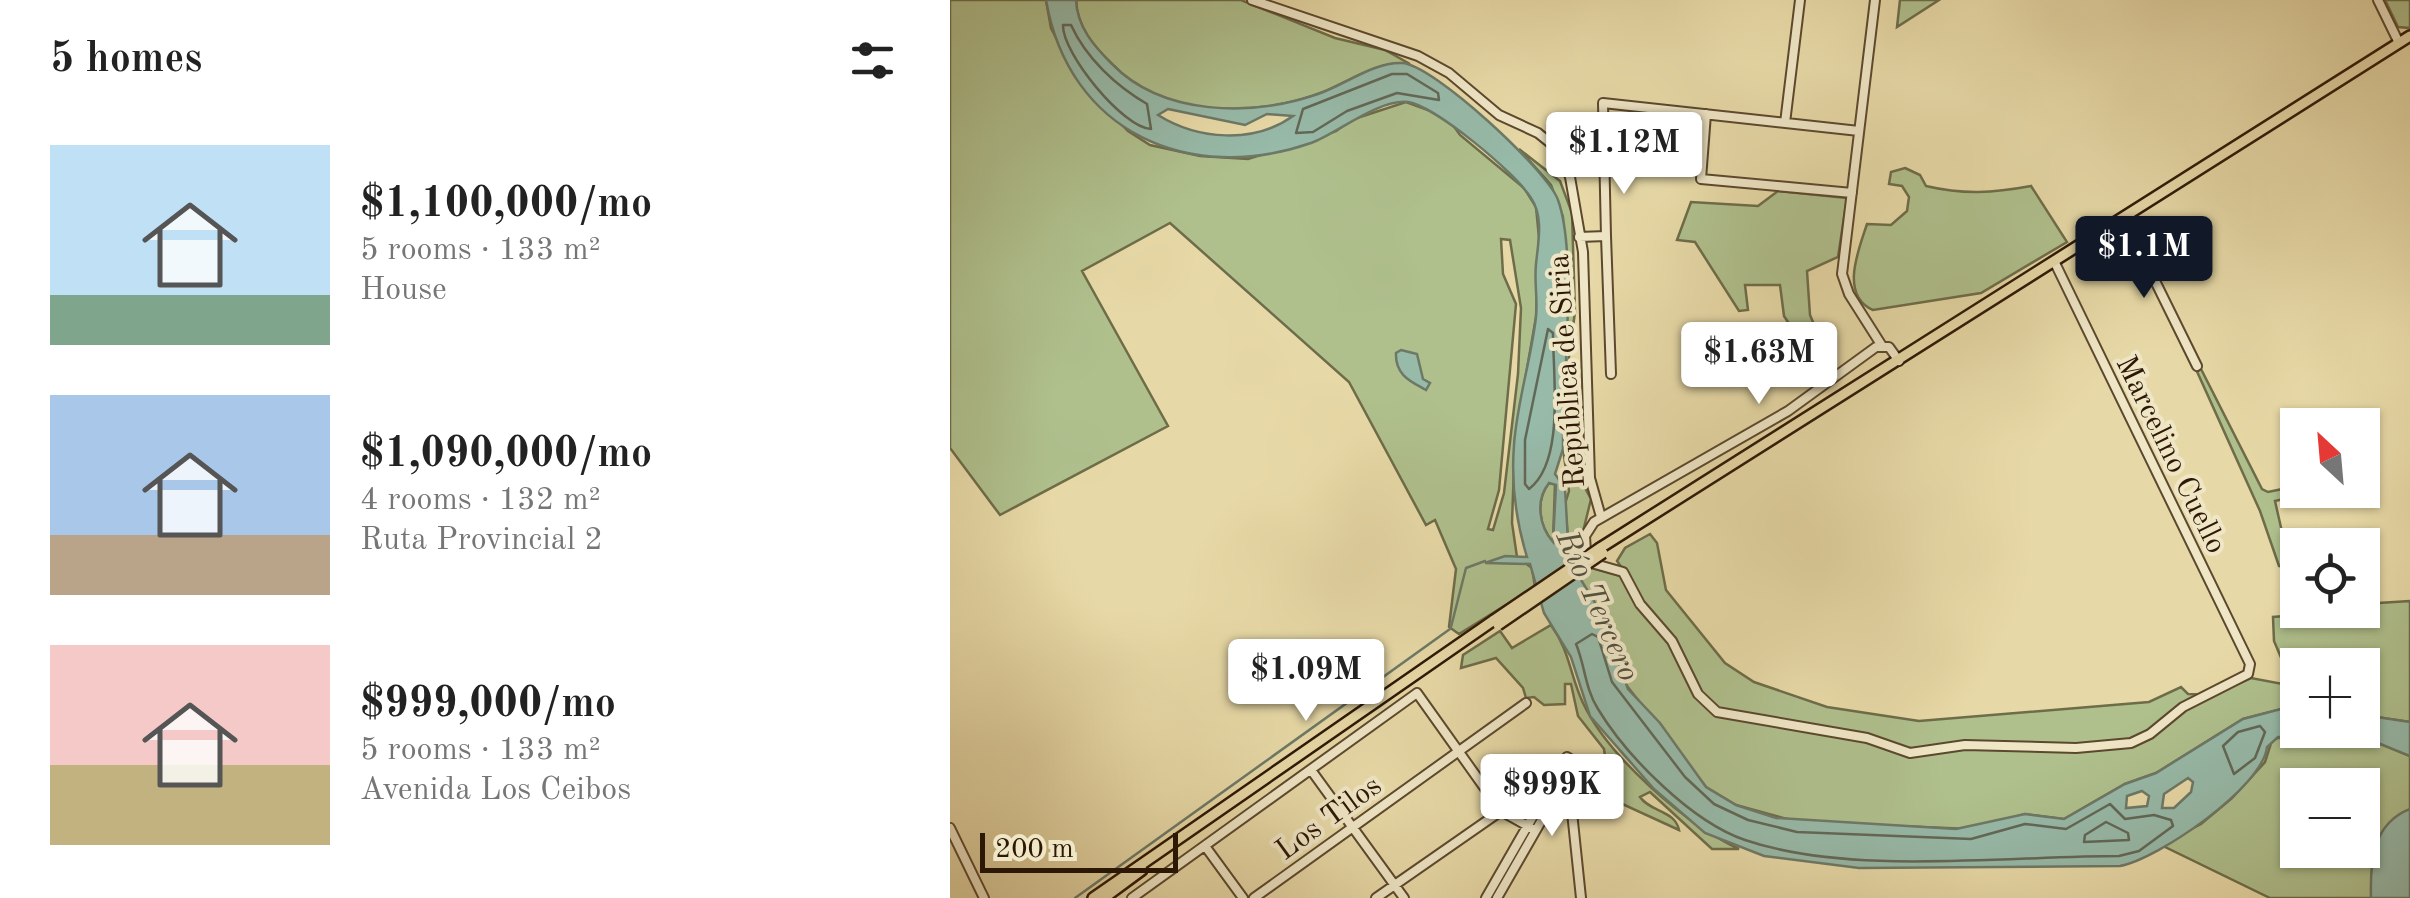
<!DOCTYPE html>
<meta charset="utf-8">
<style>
body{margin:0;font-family:"Old Standard TT",serif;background:#f6f6f6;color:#222;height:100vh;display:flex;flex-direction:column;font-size:38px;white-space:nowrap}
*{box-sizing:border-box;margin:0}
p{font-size:32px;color:#767676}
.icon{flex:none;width:55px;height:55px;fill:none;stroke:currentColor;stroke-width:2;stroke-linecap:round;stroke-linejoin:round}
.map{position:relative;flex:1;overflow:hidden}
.panel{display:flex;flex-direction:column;background:#fff;width:950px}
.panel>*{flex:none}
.needle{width:65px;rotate:334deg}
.tools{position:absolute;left:1330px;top:408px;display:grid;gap:20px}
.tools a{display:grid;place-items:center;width:100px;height:100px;border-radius:0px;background:#fff;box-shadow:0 2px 8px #0004;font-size:50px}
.scale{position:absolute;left:30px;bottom:25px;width:198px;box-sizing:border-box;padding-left:10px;border:5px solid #2d1705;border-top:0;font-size:28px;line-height:35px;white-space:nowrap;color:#2d1705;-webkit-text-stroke:8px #efe6c6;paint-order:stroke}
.price{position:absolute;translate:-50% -85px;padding:0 22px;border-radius:10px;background:#fff;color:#222;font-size:32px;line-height:65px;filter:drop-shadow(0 2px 5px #0008)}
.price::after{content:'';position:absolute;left:50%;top:60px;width:30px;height:22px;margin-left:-15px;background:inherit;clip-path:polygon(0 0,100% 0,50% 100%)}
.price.current{background:#111827;color:#fff}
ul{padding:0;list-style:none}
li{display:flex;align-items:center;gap:30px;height:250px;padding:0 50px}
li span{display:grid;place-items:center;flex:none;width:280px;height:200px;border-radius:0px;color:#555}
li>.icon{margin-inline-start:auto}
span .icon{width:120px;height:120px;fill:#fffc;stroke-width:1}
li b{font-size:42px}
h2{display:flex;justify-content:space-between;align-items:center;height:120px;padding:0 50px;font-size:42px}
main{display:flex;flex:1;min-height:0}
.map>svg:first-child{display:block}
.green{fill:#afc08d;stroke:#6e6c49;stroke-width:2.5;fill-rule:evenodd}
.water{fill:#97baa9;stroke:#6d7967;stroke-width:2.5;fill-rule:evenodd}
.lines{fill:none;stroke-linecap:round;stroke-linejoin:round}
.shore{stroke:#626857;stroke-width:2.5}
.stream{stroke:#6d7967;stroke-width:2.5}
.minor-casing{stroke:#5c482e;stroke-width:12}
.major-casing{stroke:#2d1705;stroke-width:14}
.minor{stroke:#efe6c6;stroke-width:8}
.major{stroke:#e7d9a7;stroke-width:9}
.major-bridge-casing{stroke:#2d1705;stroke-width:14;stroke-linecap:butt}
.major-bridge{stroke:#e7d9a7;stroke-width:9}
.labels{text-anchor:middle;stroke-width:8;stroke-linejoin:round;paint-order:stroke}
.street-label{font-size:30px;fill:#2d1705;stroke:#efe6c6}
.water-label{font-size:32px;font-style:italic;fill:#52503e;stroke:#efe6c6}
</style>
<main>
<section class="panel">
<h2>5 homes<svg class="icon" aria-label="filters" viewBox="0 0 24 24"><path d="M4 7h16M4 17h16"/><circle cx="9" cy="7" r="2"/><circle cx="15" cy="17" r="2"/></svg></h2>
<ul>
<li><span style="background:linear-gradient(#bfe0f5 75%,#7fa58c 0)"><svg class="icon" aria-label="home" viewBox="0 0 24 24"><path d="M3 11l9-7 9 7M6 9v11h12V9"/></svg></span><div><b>$1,100,000/mo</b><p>5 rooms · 133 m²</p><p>House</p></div></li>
<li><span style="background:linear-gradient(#a9c7e8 70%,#b9a48a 0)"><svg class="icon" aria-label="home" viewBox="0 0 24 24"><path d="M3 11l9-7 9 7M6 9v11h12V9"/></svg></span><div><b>$1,090,000/mo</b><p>4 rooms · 132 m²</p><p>Ruta Provincial 2</p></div></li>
<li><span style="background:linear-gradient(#f6c9c9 60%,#c2b280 0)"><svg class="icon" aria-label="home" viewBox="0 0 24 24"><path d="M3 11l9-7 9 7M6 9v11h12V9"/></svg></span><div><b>$999,000/mo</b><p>5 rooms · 133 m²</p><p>Avenida Los Ceibos</p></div></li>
</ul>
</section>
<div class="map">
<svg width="1460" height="898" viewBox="0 0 1460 898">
<rect width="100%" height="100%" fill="#e7d9a7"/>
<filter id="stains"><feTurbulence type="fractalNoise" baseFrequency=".002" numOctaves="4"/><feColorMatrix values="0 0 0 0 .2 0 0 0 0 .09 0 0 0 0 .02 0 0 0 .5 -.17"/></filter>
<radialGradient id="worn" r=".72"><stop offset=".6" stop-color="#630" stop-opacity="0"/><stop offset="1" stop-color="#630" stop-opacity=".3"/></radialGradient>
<!-- green -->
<path class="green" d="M0 0H96L101 28 128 80 178 131 200 145 250 156 298 159 386 131 401 120 456 102 497 117 510 135 574 188 586 207 589 238 586 317 565 438 562 523 567 557 582 568 585 587 509 634 499 627 506 569 485 520 476 525 399 382 220 223 132 271 218 426 50 515 0 448ZM551 239 560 240 571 308 568 374 554 493 543 530 538 529 549 490 566 304 553 274Z
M126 0H291L385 38 435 50 460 64C430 59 400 81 373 92 324 112 249 116 199 94 185 88 174 75 163 65 144 47 127 27 126 0Z
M950 0H989L947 27Z
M1435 0H1460V28L1448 27Z
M569 149 610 181 622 213 625 312 616 379 629 419V477L641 499 631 540 634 553 620 562 615 504 619 491 613 449V217L601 185Z
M955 168 970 175 976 186C1014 195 1043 193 1081 186L1117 242 1031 293 923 310C889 295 909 249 917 224L941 225 957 211 959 197 952 186 939 184 941 172Z
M828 191 897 198 888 257 857 271 860 315 871 341 856 350 834 316 830 285H795L798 310 789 311 745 242 727 240 741 202 808 206Z
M1245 367 1251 369 1312 489 1318 492 1347 486 1348 490H1373L1325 501 1337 554 1333 555 1336 568 1329 566 1310 511Z
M599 483 605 484 603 542C589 526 585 501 599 483Z
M700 534 707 543 716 590 775 663 804 682 877 707 969 721 1199 702 1231 687 1238 694 1262 695 1301 678 1343 686 1324 641 1323 617 1412 610 1413 604 1460 601V722L1413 715 1412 665H1348L1347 705 1293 719 1206 773 1175 784 1114 819 1075 814 1021 829 848 822 786 805 756 787 670 677 650 611 627 577 642 568 679 578 667 561 675 548Z
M601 625C620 651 620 676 633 703 659 758 736 824 789 849H762L700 792 690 797C700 812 725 810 729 830L670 803V794L660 791 654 749 628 716 621 684H615V704L594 705 584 697 576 698 573 688 546 658 511 668 513 655 550 631 562 648Z
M1337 735 1416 738 1460 756V898H1320L1211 845 1251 824 1282 798 1315 762 1322 740ZM1348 785H1412V850H1348Z"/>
<!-- water -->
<path class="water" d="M96 0H126C127 27 144 46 162 64 213 116 301 117 368 94 395 85 423 62 452 63 483 64 598 171 608 200 628 255 612 385 613 449L605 474 615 488 619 560 650 611 678 689 710 723 756 787 786 805 826 818 1006 829 1075 814 1114 819 1175 784 1206 773 1293 719 1347 705 1348 730H1412L1413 715 1460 722V756L1416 738 1328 737 1317 747C1313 787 1208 859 1170 866L909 868 814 856 755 833 704 789 640 716 621 657 594 613 580 564 535 563 555 556 577 557C566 521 561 483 564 445 567 402 581 360 586 317 588 300 584 282 586 264 588 243 594 217 581 198 566 173 485 106 458 102 428 99 388 133 361 143 240 185 119 133 96 0ZM218 109 295 125 317 114 343 116C304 144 248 140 208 115ZM599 483 606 485 603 542C589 526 585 500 599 483ZM1238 778 1243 782 1241 792 1224 808H1212L1214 794ZM1192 791 1199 796 1197 806 1176 808 1177 796Z
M451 350 467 354 473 379 480 383 476 390C462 382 445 376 446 353Z
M1460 809V898H1421C1420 862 1422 824 1460 809Z"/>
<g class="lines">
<!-- shore -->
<path class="shore" d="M113 25H121C136 58 166 86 197 104L201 129C173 128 112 53 113 25Z
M442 74H457L488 93 489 100 447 93 397 111 363 132 346 133 353 109Z
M598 329 603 333C603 377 615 462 579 489L575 484V440Z
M642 634 648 637 662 682 735 777 764 804 798 820 847 832 1021 839 1075 824 1116 829 1160 804 1175 819 1204 815 1221 820 1223 826 1189 851 1169 856C1056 856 901 876 795 840 742 822 677 757 648 709 635 689 635 665 626 644Z
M1310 726 1315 732 1305 758 1284 774 1273 746 1288 732Z
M1156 822 1178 833 1179 840 1134 842 1135 835Z"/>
<!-- stream -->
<path class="stream" d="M501 627 516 568 535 561
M125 898 500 629"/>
<defs>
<path id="minor" d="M302 0 468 56 499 73 549 115 588 133 609 150 620 177 633 252 640 478 651 517
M925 0 892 274 899 294 932 346
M1428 0 1449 43
M756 114 751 179 902 193
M835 123 850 0
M1174 218 1247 366
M656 236 661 374
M629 237 656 236 653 103 909 131
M636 552 635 536 644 522 838 411 926 347H939L949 361
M645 564 673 572 690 604 722 641 748 694 767 712 917 738 960 753 1015 745 1126 748 1181 743 1200 734 1233 707 1298 674 1300 664 1105 263
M361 770 454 898
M618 774 631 898
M0 828 34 898
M255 846 293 898
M182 898 467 693 551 811 585 830
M304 898 576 703
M426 898 551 811
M536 898 617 757 625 762 547 898"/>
<path id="major" d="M650 548 1460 36
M143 898 544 620
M154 898 192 870"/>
</defs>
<!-- minor casing -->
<use href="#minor" class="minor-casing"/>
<!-- major casing -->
<use href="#major" class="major-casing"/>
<!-- minor -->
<use href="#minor" class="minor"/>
<!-- major -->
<use href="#major" class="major"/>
<defs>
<path id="major-bridge" d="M544 620 650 548
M548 625 653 553"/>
</defs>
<!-- major-bridge casing -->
<use href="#major-bridge" class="major-bridge-casing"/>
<!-- major-bridge -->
<use href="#major-bridge" class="major-bridge"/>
</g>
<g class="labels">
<!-- street labels -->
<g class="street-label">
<text transform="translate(616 371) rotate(-94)" y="10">República de Siria</text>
<text transform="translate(1222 454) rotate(64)" y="10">Marcelino Cuello</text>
<text transform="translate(378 817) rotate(-36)" y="10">Los Tilos</text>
</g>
<!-- water labels -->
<g class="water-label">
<text transform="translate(649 605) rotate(66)" y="11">Río Tercero</text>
</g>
</g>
<rect width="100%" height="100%" filter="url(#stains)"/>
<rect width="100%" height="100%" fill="url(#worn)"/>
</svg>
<div class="tools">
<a><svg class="needle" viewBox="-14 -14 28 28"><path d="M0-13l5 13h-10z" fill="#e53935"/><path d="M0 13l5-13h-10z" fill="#767676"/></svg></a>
<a><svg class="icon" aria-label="locate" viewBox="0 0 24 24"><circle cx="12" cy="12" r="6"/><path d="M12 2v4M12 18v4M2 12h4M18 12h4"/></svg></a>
<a>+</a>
<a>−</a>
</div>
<div class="scale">200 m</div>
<b class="price" style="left:674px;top:197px">$1.12M</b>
<b class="price current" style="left:1194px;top:301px">$1.1M</b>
<b class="price" style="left:809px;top:407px">$1.63M</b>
<b class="price" style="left:356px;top:724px">$1.09M</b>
<b class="price" style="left:602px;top:839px">$999K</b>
</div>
</main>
